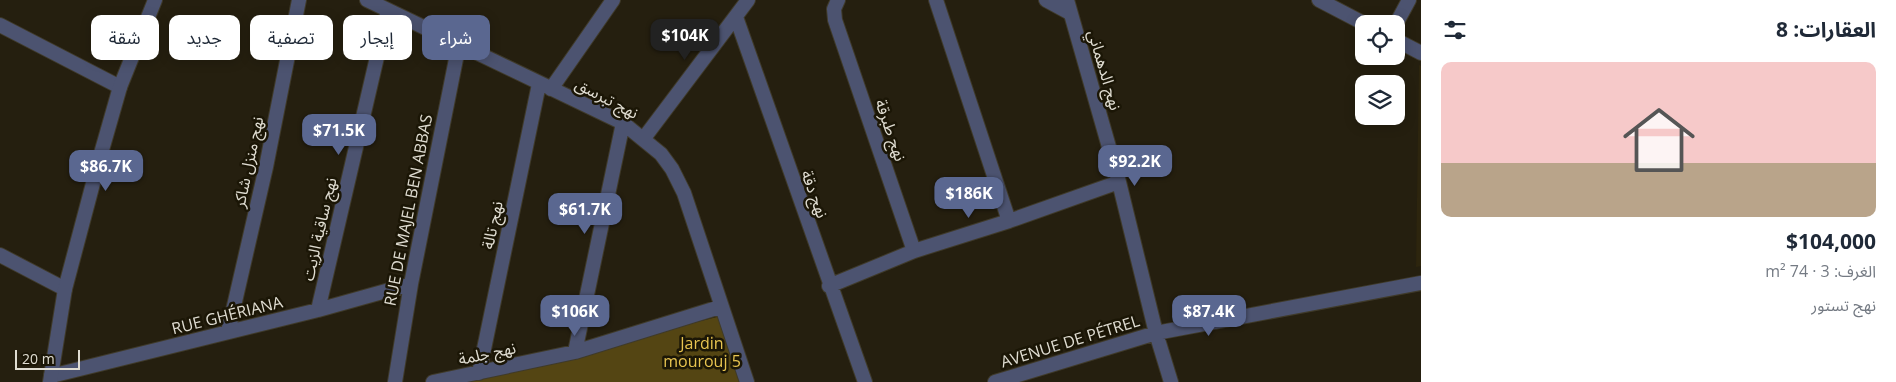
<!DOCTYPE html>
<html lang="ar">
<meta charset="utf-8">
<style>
body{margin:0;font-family:"Open Sans","Noto Sans Arabic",sans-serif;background:#f2f2f3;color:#1f2937;direction:rtl;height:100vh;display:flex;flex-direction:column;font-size:19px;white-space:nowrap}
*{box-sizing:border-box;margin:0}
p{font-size:16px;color:#747a83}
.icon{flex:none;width:28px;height:28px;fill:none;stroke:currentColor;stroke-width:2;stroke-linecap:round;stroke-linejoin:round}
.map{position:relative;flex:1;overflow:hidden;direction:ltr}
.drawer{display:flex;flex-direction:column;background:#fff;width:475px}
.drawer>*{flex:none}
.banner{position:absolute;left:15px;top:15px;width:475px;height:45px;direction:rtl;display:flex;gap:10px}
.buttons{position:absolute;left:1355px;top:15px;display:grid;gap:10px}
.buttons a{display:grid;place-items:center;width:50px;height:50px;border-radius:10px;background:#fff;box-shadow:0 2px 12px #0003;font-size:25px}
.scale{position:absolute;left:15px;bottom:12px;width:65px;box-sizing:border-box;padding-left:5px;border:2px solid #e0ddd2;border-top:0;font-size:14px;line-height:18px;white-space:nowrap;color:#e0ddd2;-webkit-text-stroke:4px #1b1606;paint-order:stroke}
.price{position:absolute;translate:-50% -42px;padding:0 11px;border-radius:10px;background:#5a6790;color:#fff;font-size:16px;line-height:32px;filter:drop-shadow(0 1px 2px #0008)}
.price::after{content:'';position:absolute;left:50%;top:30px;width:15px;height:11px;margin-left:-8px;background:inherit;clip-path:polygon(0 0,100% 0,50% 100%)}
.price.on{background:#222;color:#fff}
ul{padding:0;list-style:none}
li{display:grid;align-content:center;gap:10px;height:265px;padding:0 20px}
li span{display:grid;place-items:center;height:155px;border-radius:10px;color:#555}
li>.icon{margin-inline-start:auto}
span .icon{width:90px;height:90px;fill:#fffc;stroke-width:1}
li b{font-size:21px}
h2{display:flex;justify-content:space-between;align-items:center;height:60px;padding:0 20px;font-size:21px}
.chip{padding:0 18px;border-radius:10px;background:#fff;box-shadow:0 2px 12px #0003;font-size:18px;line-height:45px}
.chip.on{background:#5a6790;color:#fff}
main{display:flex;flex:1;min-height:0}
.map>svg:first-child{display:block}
.built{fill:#2d250e}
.green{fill:#544513}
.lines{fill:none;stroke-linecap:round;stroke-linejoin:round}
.minor-casing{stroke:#3f3a2a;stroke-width:16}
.tertiary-casing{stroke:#3f3a2a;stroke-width:16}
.minor{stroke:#4c5370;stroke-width:14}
.tertiary{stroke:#4c5370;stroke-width:14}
.labels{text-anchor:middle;stroke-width:5;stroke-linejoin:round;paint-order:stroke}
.street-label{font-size:16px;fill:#e0ddd2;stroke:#1b1606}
.park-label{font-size:16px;fill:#e8c450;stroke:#1b1606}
</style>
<main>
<section class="drawer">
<h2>العقارات: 8<svg class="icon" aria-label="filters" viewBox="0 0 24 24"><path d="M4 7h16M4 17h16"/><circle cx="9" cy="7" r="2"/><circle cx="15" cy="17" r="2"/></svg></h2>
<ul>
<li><span style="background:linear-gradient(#f6c9c9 65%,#b9a48a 0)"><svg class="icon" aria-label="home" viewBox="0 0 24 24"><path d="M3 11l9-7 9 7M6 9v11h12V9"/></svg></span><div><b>$104,000</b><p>الغرف: 3 · 74 m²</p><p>نهج تستور</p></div></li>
</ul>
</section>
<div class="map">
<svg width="1421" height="382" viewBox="0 0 1421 382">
<rect width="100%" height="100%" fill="#251f0f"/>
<!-- built -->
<path class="built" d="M1419 65 1421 66V266L1416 267Z"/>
<!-- green -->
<path class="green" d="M721 316 745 382H454Z"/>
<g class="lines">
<defs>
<path id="minor" d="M367 0 623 123 661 154 672 169 684 193 747 382
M838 0 834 9 835 20 914 251
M936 0 1009 221
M1046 0 1070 13
M1067 0 1119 182 1156 333 1171 382
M736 17 865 382
M1396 24 1409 0
M0 25 120 87
M551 89 613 0
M644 138 748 0
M0 255 65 289
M829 286 914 251 1009 221 1119 182
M318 310 388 10
M228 332 266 167 299 0
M575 352 623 123
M479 373 539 84
M51 376 318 310 411 284
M395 382 411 284 459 44
M433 382 575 352 720 307
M995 382 1156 333 1421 283"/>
<path id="tertiary" d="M1319 0 1365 24
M1396 40 1421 53
M50 382 65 289 100 157 120 87 155 0"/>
</defs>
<!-- minor casing -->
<use href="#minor" class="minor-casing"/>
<!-- tertiary casing -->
<use href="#tertiary" class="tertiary-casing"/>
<!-- minor -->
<use href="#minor" class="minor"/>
<!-- tertiary -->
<use href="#tertiary" class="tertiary"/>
</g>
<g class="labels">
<!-- street labels -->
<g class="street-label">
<text transform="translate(1105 70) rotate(74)" y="6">نهج الدهماني</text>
<text transform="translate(607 98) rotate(28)" y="6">نهج تبرسق</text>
<text transform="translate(891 130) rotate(71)" y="6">نهج طبرقة</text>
<text transform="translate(248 162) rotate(-78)" y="6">نهج منزل شاكر</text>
<text transform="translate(815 194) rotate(70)" y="6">نهج دقة</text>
<text transform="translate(408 210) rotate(-79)" y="6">RUE DE MAJEL BEN ABBAS</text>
<text transform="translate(492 225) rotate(-78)" y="6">نهج تالة</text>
<text transform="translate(319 229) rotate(-77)" y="6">نهج ساقية الزيت</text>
<text transform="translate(227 315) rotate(-14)" y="6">RUE GHÉRIANA</text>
<text transform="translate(1070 341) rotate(-17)" y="6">AVENUE DE PÉTREL</text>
<text transform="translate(487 353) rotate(-12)" y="6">نهج جلمة</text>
</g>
<!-- park labels -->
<g class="park-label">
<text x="702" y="349">Jardin<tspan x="702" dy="18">mourouj 5</tspan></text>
</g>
</g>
</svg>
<div class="buttons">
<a><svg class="icon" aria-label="locate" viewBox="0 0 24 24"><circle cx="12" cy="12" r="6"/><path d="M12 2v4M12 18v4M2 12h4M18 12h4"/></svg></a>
<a><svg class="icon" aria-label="layers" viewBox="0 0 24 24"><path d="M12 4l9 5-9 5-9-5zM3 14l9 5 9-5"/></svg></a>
</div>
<div class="scale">20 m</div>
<b class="price on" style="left:685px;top:61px">$104K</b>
<b class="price" style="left:339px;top:156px">$71.5K</b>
<b class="price" style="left:1135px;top:187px">$92.2K</b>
<b class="price" style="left:106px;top:192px">$86.7K</b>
<b class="price" style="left:969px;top:219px">$186K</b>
<b class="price" style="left:585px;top:235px">$61.7K</b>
<b class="price" style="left:575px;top:337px">$106K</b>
<b class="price" style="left:1209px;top:337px">$87.4K</b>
<div class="banner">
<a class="chip on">شراء</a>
<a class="chip">إيجار</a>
<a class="chip">تصفية</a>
<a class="chip">جديد</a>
<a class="chip">شقة</a>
</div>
</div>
</main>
